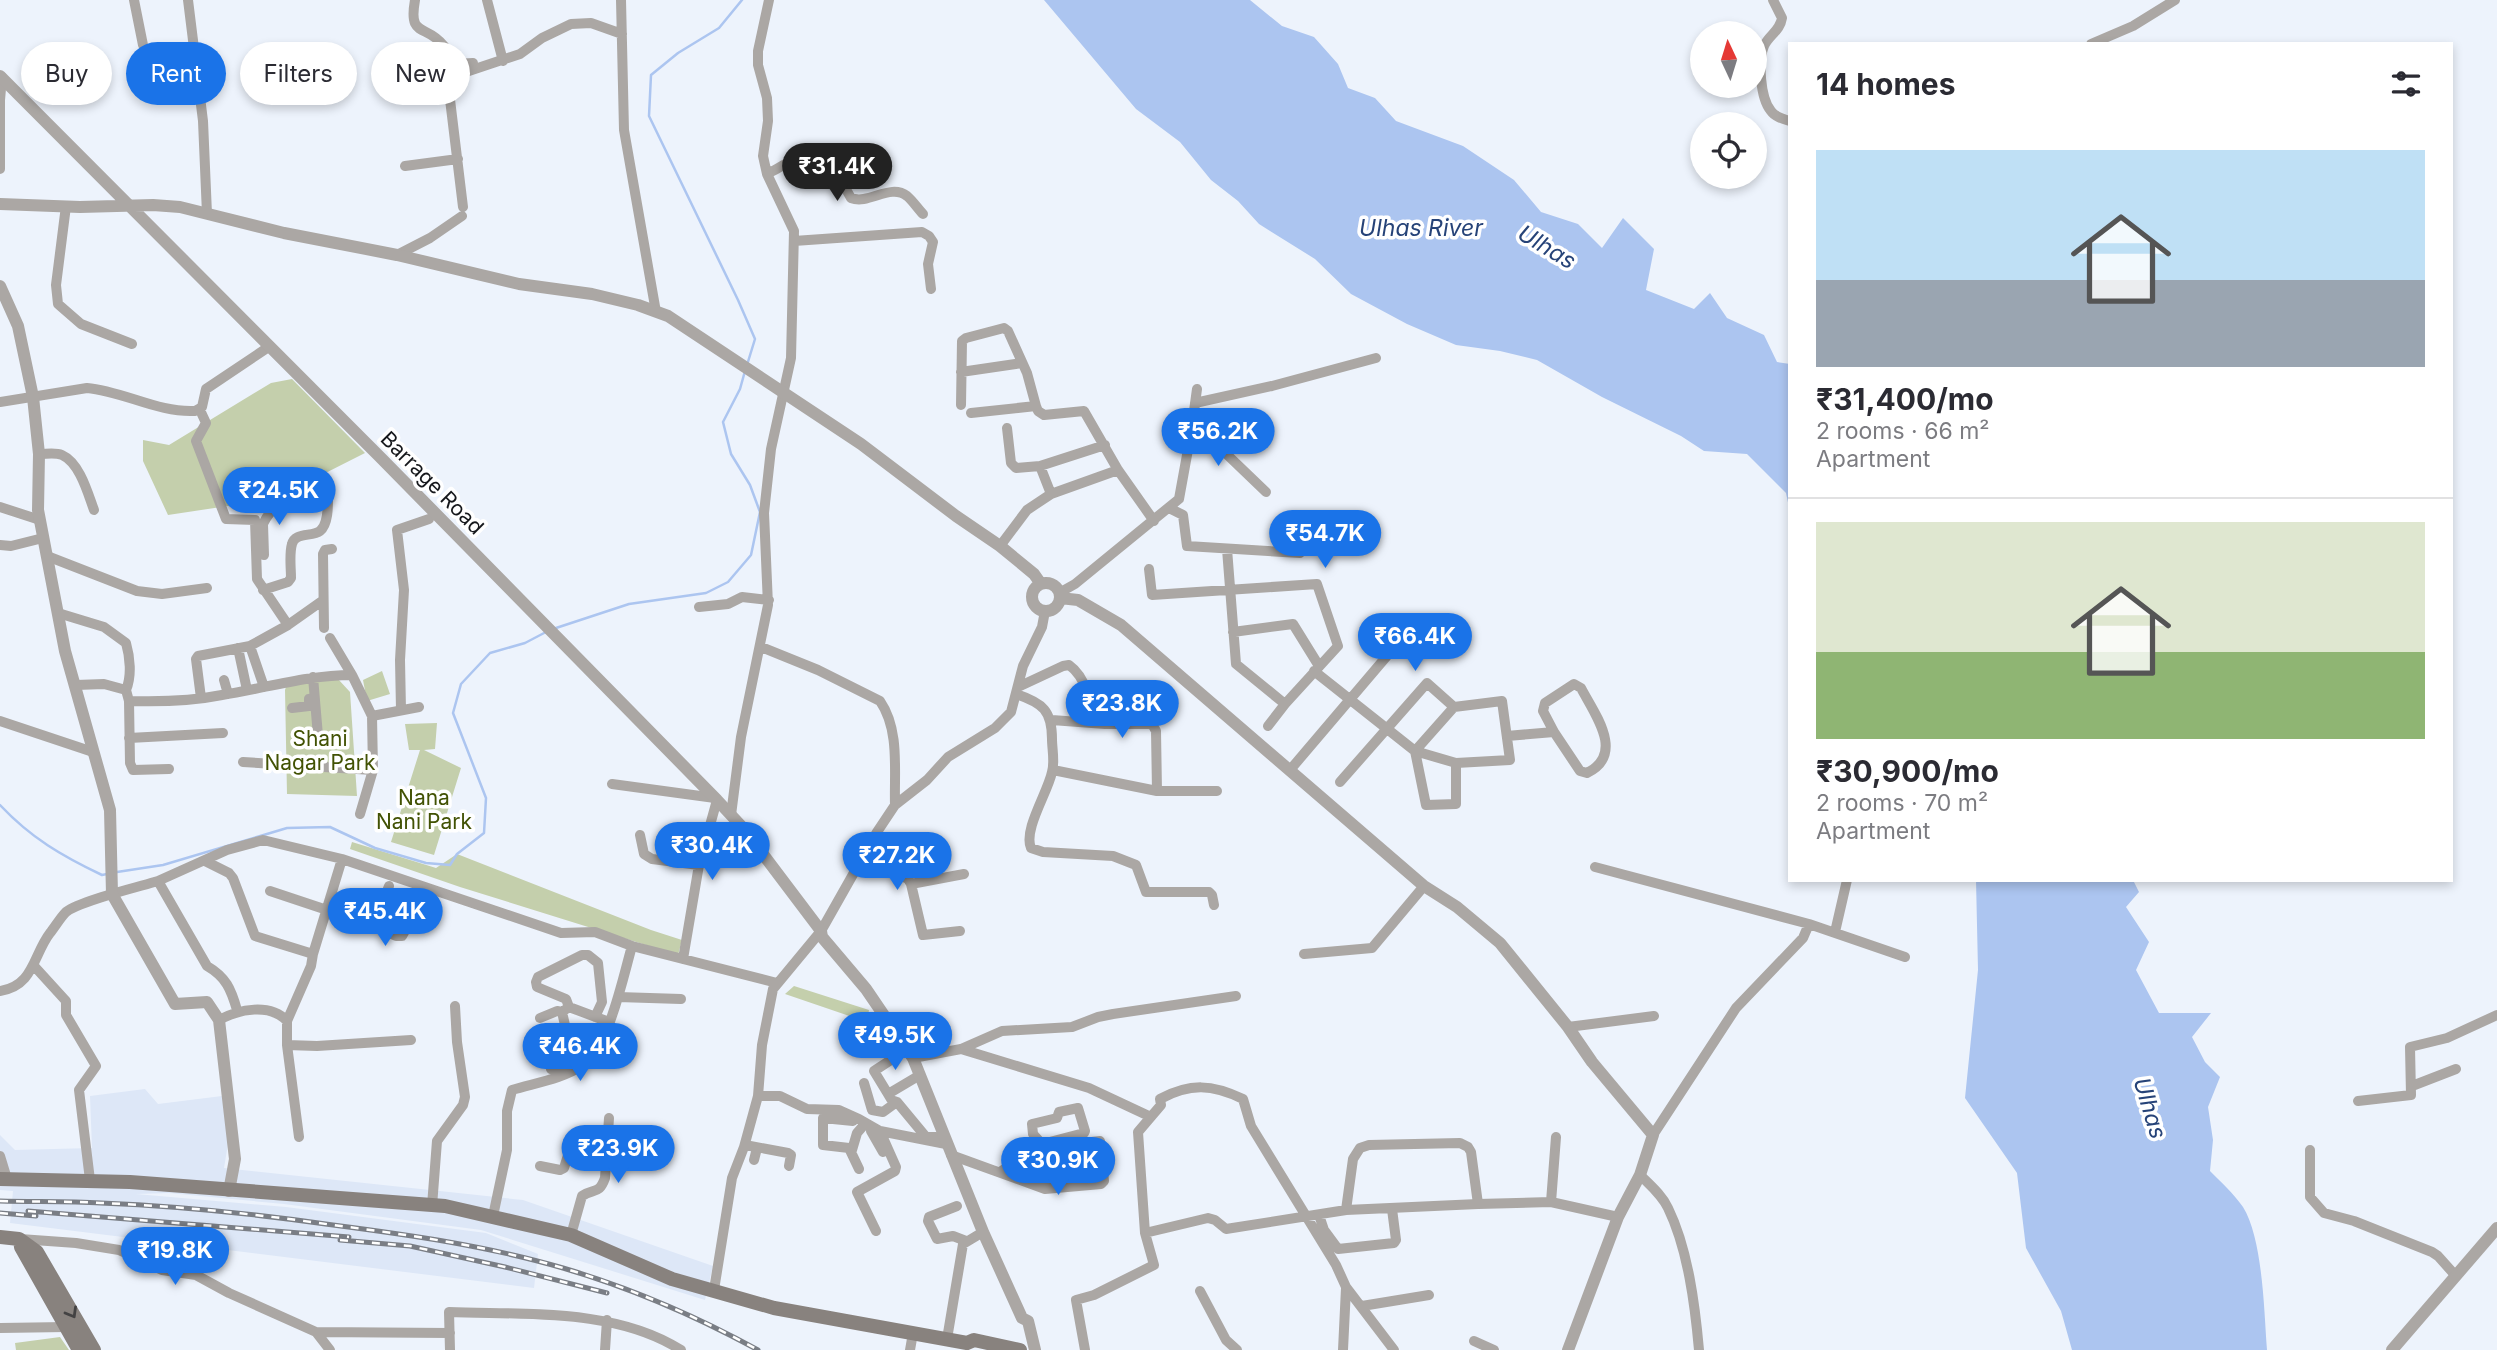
<!DOCTYPE html>
<meta charset="utf-8">
<style>
body{margin:0;font-family:Inter,sans-serif;background:#f2f2f3;color:#2b2b33;height:100vh;display:flex;flex-direction:column;font-size:26px;white-space:nowrap}
*{box-sizing:border-box;margin:0}
p{font-size:23px;color:#7c7c81}
.icon{flex:none;width:38px;height:38px;fill:none;stroke:currentColor;stroke-width:2;stroke-linecap:round;stroke-linejoin:round}
.map{position:relative;flex:1;overflow:hidden}
.drawer{position:absolute;left:1788px;top:42px;width:665px;height:840px;display:flex;flex-direction:column;background:#fff;border-radius:0px;box-shadow:0 4px 10px #0003}
.drawer>*{flex:none}
.hud{position:absolute;left:21px;top:42px;width:665px;height:63px;display:flex;gap:14px}
.needle{width:46px;rotate:356deg}
.controls{position:absolute;left:1690px;top:21px;display:grid;gap:14px}
.controls a{display:grid;place-items:center;width:77px;height:77px;border-radius:50%;background:#fff;box-shadow:0 4px 10px #0003;font-size:35px}
.price{position:absolute;translate:-50% -60px;padding:0 16px;border-radius:24px;background:#1a73e8;color:#fff;font-size:23px;line-height:46px;filter:drop-shadow(0 2px 4px #0008)}
.price::after{content:'';position:absolute;left:50%;top:42px;width:21px;height:16px;margin-left:-10px;background:inherit;clip-path:polygon(0 0,100% 0,50% 100%)}
.price.current{background:#222;color:#fff}
ul{padding:0;list-style:none}
li{display:grid;align-content:center;gap:14px;height:371px;padding:0 28px}
li+li{border-top:2px solid #e1e1e2}
li span{display:grid;place-items:center;height:217px;border-radius:0px;color:#555}
li>.icon{margin-inline-start:auto}
span .icon{width:126px;height:126px;fill:#fffc;stroke-width:1}
li b{font-size:30px}
h2{display:flex;justify-content:space-between;align-items:center;height:84px;padding:0 28px;font-size:30px}
.tag{padding:0 24px;border-radius:32px;background:#fff;box-shadow:0 4px 10px #0003;font-size:24px;line-height:63px}
.tag.current{background:#1a73e8;color:#fff}
.map>svg:first-child{display:block}
.built{fill:#dde7f7}
.green{fill:#c4cfac}
.water{fill:#acc5f0}
.lines{fill:none;stroke-linecap:round;stroke-linejoin:round}
.stream{stroke:#acc5f0;stroke-width:2.5}
.minor{stroke:#aba7a4;stroke-width:10}
.tertiary{stroke:#aba7a4;stroke-width:12}
.secondary{stroke:#88827e;stroke-width:14}
.rail-casing{stroke:#7a7e85;stroke-width:5}
.rail{stroke:#fff;stroke-width:2.5;stroke-dasharray:8;stroke-linecap:butt}
.oneway{stroke:#434243}
.labels{text-anchor:middle;stroke-width:7;stroke-linejoin:round;paint-order:stroke}
.street-label{font-size:21px;fill:#15171b;stroke:#fff}
.park-label{font-size:21px;fill:#425204;stroke:#fff}
.water-label{font-size:23px;font-style:italic;fill:#264378;stroke:#fff}
</style>
<div class="map">
<svg width="2497" height="1350" viewBox="0 0 2497 1350">
<rect width="100%" height="100%" fill="#edf3fc"/>
<!-- built -->
<path class="built" d="M145 1089 158 1104 222 1096 228 1144 224 1168 523 1200 713 1266 705 1300 481 1230 284 1204 169 1193 136 1194 286 1207 486 1233 538 1254 534 1288 10 1223 13 1191 0 1190V1135L15 1150 92 1148 90 1096Z"/>
<!-- green -->
<path class="green" d="M292 379 365 453 274 499 168 515 143 461V440L169 445 271 383Z
M382 671 390 694 367 701 363 680Z
M338 679 350 692 357 796 287 794 285 690 287 684Z
M437 723 435 749 424 750 461 768 434 855 391 842 420 750H409L405 724Z
M352 842 436 868 457 854 651 930 682 940 678 955 460 887 350 849Z
M794 986 869 1010 867 1022 785 994Z
M60 1337 69 1350H16L15 1343Z"/>
<!-- water -->
<path class="water" d="M1044 0H1250L1282 26 1314 37 1338 64 1348 88 1375 98 1396 121 1463 146 1514 180 1541 212 1578 224 1602 248 1623 218 1654 249 1646 290 1694 309 1710 293 1727 318 1764 335 1777 362 1790 364V512L1786 493 1747 454 1704 451 1681 436 1602 397 1537 360 1500 351 1456 345 1407 324 1351 294 1315 259 1259 224 1238 201 1211 180 1180 142 1136 109Z
M1976 880H2133L2139 892 2126 907 2149 942 2136 970 2159 1013H2211L2192 1037 2205 1062 2220 1077 2208 1107 2213 1140 2210 1171C2221 1182 2234 1194 2243 1207 2263 1239 2264 1312 2267 1350H2072L2061 1311 2026 1248 2017 1173 1965 1098 1978 970Z"/>
<g class="lines">
<!-- stream -->
<path class="stream" d="M742 0 719 28 678 53 651 75 649 116 738 300 755 339 747 365
M556 628 629 604 706 593 728 582 751 555 760 512 750 485 731 454 723 422 740 389 745 371
M0 805C31 838 62 856 102 875L107 874
M117 872 163 865 287 828 330 827 375 848 426 863 450 865 457 854 484 833 486 798 453 713 461 684 490 653 525 643 546 632"/>
<!-- minor -->
<path class="minor" d="M134 0 143 45
M188 0 203 121 207 214
M415 0C408 39 426 23 444 46 450 52 449 59 456 64L473 63
M487 0 503 61
M621 0 624 130 656 312
M1773 0 1782 18C1780 31 1769 35 1764 46 1758 61 1760 98 1771 111 1775 117 1783 119 1790 121
M2091 44 2133 26 2175 0
M0 100 2 77
M0 101V169
M405 166 458 159
M767 174C825 143 818 141 851 198 869 205 890 183 907 196 913 201 918 209 923 214
M66 206 56 285 58 304 81 324 132 344
M463 207 448 83 451 77 520 54 542 38 571 24 591 23 622 34
M794 241 922 232 929 236 933 242 928 264 931 289
M397 255 430 238 462 216
M961 372 1022 363
M0 402 87 388C123 391 158 413 195 411L202 407 206 389 270 346
M1195 403 1272 386 1376 358
M961 405 962 341 966 338 1004 328 1008 331 1027 373 1036 406
M200 410 206 423 196 441 226 519 255 520 257 579 288 625
M971 413 1036 406 1038 411 1044 415 1084 411 1118 470 1154 521
M1192 421 1266 492
M1007 428 1011 463 1016 468 1040 466 1105 445
M39 454C47 454 55 452 62 455 80 463 88 494 94 510
M1040 466 1051 494
M0 507 40 520
M1169 508 1183 515 1187 546 1300 553
M257 524H263C270 509 288 493 305 499
M263 524 264 555
M0 545 11 546 43 538
M1000 546 1027 510 1051 494 1118 470
M1227 549 1236 664 1285 704
M47 556 137 591 162 594 207 588
M1149 569 1152 595 1317 584 1338 646 1285 704 1268 726
M263 590 288 582 291 578C291 568 289 554 292 544 295 532 312 537 320 531 329 524 328 503 328 493
M1059 593 1075 584 1179 499 1191 433 1197 389
M699 607 728 604 742 597 769 600
M58 613 104 627 126 643C130 657 132 676 126 690
M324 628 323 554 325 550 332 549
M1233 632 1293 624 1319 666
M330 638 352 675
M250 646 264 687
M761 647 818 670 880 701C900 730 894 771 895 805
M238 648 247 690
M1314 671 1415 751 1426 805 1456 804V763L1510 760 1502 701 1454 707 1415 751 1456 763
M313 677 318 736
M224 680 228 694
M76 685 104 684 126 690 129 701C160 702 192 701 222 695 266 688 308 675 352 675L372 716 373 770 360 814
M1018 687 1063 666 1069 665C1086 677 1092 704 1092 723
M1016 694C1043 703 1052 711 1052 739 1052 749 1055 762 1052 772 1048 792 1023 830 1031 848L1043 852 1113 856 1136 865 1146 892H1209L1212 895 1214 905
M201 698 196 659 198 656 250 646 288 625 322 601
M129 701 130 763 133 770 169 769
M292 708 309 706V699L314 698
M401 710 400 660 404 590 397 530 429 519
M372 716 419 707
M1052 720 1105 724H1152L1156 731 1157 791
M0 721 93 752
M1507 736 1554 732 1543 711 1545 703 1574 684 1581 688C1594 713 1626 754 1587 773L1580 771 1554 732
M129 738 223 733
M243 762 373 770
M1053 770 1157 791H1217
M1290 770 1392 650
M1340 782 1427 683 1454 707
M612 784 715 798
M731 815 741 737 768 605 764 513 771 449 791 358 794 231 767 174 763 156 768 121 767 98 758 65V51L769 0
M640 835 644 854 652 859 699 865
M862 857 908 879 911 884 923 935 960 931
M205 861 229 873 233 878 255 936 313 954
M1595 867 1809 924 1905 957
M158 881 227 850 263 840 342 859
M911 884 964 874
M270 891 327 910
M331 897 342 901 346 915 396 936H402L408 925 415 903
M373 926 389 886
M1835 932 1847 880
M1304 954 1372 948 1424 886
M683 959 699 865 717 800
M35 967 66 1001V1015L96 1066 79 1090 90 1180
M0 991C34 986 33 955 50 933 55 927 60 918 66 912 80 901 138 887 158 881L207 966C226 977 231 989 237 1010
M618 997 681 999
M569 1007 562 1012 575 1069
M595 1017 602 1002 598 963 588 955H582L538 977 536 982 537 987 566 999 569 1007 609 1022
M540 1018 557 1011 562 1012
M219 1020C239 1009 270 1003 287 1021V1045L299 1137
M287 1021 311 966 313 954 342 859 561 933 595 932 632 946
M1568 1027 1654 1016
M287 1045 317 1046 411 1040
M961 1049 1089 1088 1151 1117
M913 1058 961 1049 1002 1031 1072 1027 1098 1017 1113 1014 1236 996
M551 1069 574 1062
M864 1083 872 1110 883 1112 894 1104 888 1094 920 1075
M2412 1086 2456 1069
M888 1094 874 1071 906 1050
M758 1096H780L807 1109 839 1110 859 1119 880 1131 946 1144
M894 1101 897 1102 926 1137H936
M2358 1101 2411 1095 2410 1047 2447 1038 2497 1015
M853 1121 823 1118V1145L849 1148 859 1169
M1653 1135 1736 1008 1803 938 1809 924
M1074 1144 1077 1168
M745 1145 788 1153 791 1155 789 1166
M852 1150 857 1133 864 1125
M1038 1150 1042 1144 1084 1133 1085 1131 1078 1108 1059 1112 1057 1118 1032 1124 1033 1134 1042 1144
M2310 1150V1197L2324 1213 2354 1221 2432 1252 2438 1256 2455 1275
M951 1155 1045 1189 1041 1152 1038 1150 1033 1149 1000 1172
M0 1156 7 1179
M754 1160 757 1148
M540 1166 560 1170 564 1168 570 1149 573 1147 606 1155
M595 1166 597 1153
M1640 1175C1650 1185 1662 1195 1668 1208 1688 1249 1695 1305 1699 1350
M1045 1189 1101 1184 1104 1181 1100 1141 1050 1147 1048 1149 1054 1188
M1551 1202 1556 1137
M432 1206 437 1141 463 1105 465 1097 457 1042 455 1006
M957 1206 929 1217 928 1221 937 1239 953 1236 966 1241
M1346 1210 1353 1159 1360 1148 1369 1145 1460 1143 1468 1147 1471 1152 1478 1204
M1319 1215 1324 1230 1338 1249 1394 1243 1396 1240 1392 1209
M493 1216 507 1150V1111L512 1090C535 1083 563 1079 583 1065 609 1047 623 977 632 946L777 983
M876 1231 857 1192 895 1171 896 1167 880 1131H871L883 1152
M1145 1233 1208 1218 1215 1220 1226 1229 1346 1210 1478 1204 1551 1202 1618 1217
M571 1235 582 1196C594 1188 599 1195 605 1178L609 1118
M20 1239 76 1243 119 1250 162 1270 196 1275 229 1293 316 1332 330 1350
M714 1290 732 1178 744 1147 758 1096 762 1045 773 989 821 931 877 832 895 805 927 780 948 757 995 728 1011 712 1023 666 1042 627 1045 611
M1200 1291 1226 1340 1237 1350
M1362 1306 1429 1295
M0 1328 66 1327
M316 1332 450 1333
M947 1339 963 1244 983 1232
M1474 1341 1494 1350
M450 1350 449 1312C526 1315 615 1308 681 1350
M605 1350 607 1320
M910 1350 913 1333
M1085 1350 1076 1300 1094 1295 1154 1265 1145 1233 1138 1132 1161 1105 1160 1099C1190 1083 1212 1084 1243 1099L1251 1126 1336 1265 1346 1287 1394 1350
M1343 1350 1346 1288"/>
<!-- tertiary -->
<path class="tertiary" d="M0 76 381 458 717 800 744 829 821 931 822 937 866 989 913 1058 983 1232 1022 1318 1028 1321 1035 1350
M0 204 80 207 153 205 180 207 284 233 397 255 519 284 592 294 638 305 668 316 861 444 956 516 1000 546 1034 574 1041 584
M0 286 18 326 33 397 39 454 38 510 65 651 110 810 112 894 175 1004 207 1002 219 1020 235 1159 229 1191
M1032 597a14 14 0 1 1 28 0a14 14 0 1 1-28 0Z
M1060 598 1078 600 1121 625 1424 886 1457 907 1500 943 1568 1027 1592 1062 1653 1135 1640 1175 1618 1217 1568 1350
M2392 1350 2497 1228"/>
<!-- secondary -->
<path class="secondary" d="M0 1179 130 1182 445 1206 571 1235 672 1279 774 1308 967 1343 974 1340 1020 1350
M0 1237 19 1239 37 1252 94 1350
M20 1240 21 1247 79 1350"/>
<defs>
<path id="rail" d="M0 1201C34 1202 67 1201 101 1203 179 1206 256 1214 333 1225 410 1235 488 1246 563 1268 631 1288 696 1316 758 1350
M28 1211 349 1237
M0 1213 36 1216
M340 1240 410 1246 505 1267 607 1293"/>
</defs>
<!-- rail casing -->
<use href="#rail" class="rail-casing"/>
<!-- rail -->
<use href="#rail" class="rail"/>
</g>
<!-- one-way arrows -->
<defs><path id="oneway-chevron" d="M-2-3.5L2.5 0L-2 3.5" fill="none" stroke-width="1.6" stroke-linecap="round" stroke-linejoin="round" transform="scale(1.75)"/></defs>
<use class="oneway" href="#oneway-chevron" transform="translate(72 1313) rotate(60)"/>
<g class="labels">
<!-- street labels -->
<g class="street-label">
<text transform="translate(432 483) rotate(45)" y="7">Barrage Road</text>
</g>
<!-- park labels -->
<g class="park-label">
<text x="320" y="746">Shani<tspan x="320" dy="24">Nagar Park</tspan></text>
<text x="424" y="805">Nana<tspan x="424" dy="24">Nani Park</tspan></text>
</g>
<!-- water labels -->
<g class="water-label">
<text x="1421" y="236">Ulhas River</text>
<text transform="translate(1547 247) rotate(31)" y="8">Ulhas</text>
<text transform="translate(2150 1108) rotate(73)" y="8">Ulhas</text>
</g>
</g>
</svg>
<div class="controls">
<a><svg class="needle" viewBox="-14 -14 28 28"><path d="M0-13l5 13h-10z" fill="#e53935"/><path d="M0 13l5-13h-10z" fill="#7c7c81"/></svg></a>
<a><svg class="icon" aria-label="locate" viewBox="0 0 24 24"><circle cx="12" cy="12" r="6"/><path d="M12 2v4M12 18v4M2 12h4M18 12h4"/></svg></a>
</div>
<b class="price current" style="left:837px;top:203px">₹31.4K</b>
<b class="price" style="left:1218px;top:468px">₹56.2K</b>
<b class="price" style="left:279px;top:527px">₹24.5K</b>
<b class="price" style="left:1325px;top:570px">₹54.7K</b>
<b class="price" style="left:1415px;top:673px">₹66.4K</b>
<b class="price" style="left:1122px;top:740px">₹23.8K</b>
<b class="price" style="left:712px;top:882px">₹30.4K</b>
<b class="price" style="left:897px;top:892px">₹27.2K</b>
<b class="price" style="left:385px;top:948px">₹45.4K</b>
<b class="price" style="left:895px;top:1072px">₹49.5K</b>
<b class="price" style="left:580px;top:1083px">₹46.4K</b>
<b class="price" style="left:618px;top:1185px">₹23.9K</b>
<b class="price" style="left:1058px;top:1197px">₹30.9K</b>
<b class="price" style="left:175px;top:1287px">₹19.8K</b>
<div class="hud">
<a class="tag">Buy</a>
<a class="tag current">Rent</a>
<a class="tag">Filters</a>
<a class="tag">New</a>
</div>
<section class="drawer">
<h2>14 homes<svg class="icon" aria-label="filters" viewBox="0 0 24 24"><path d="M4 7h16M4 17h16"/><circle cx="9" cy="7" r="2"/><circle cx="15" cy="17" r="2"/></svg></h2>
<ul>
<li><span style="background:linear-gradient(#bfe0f5 60%,#9aa5b1 0)"><svg class="icon" aria-label="home" viewBox="0 0 24 24"><path d="M3 11l9-7 9 7M6 9v11h12V9"/></svg></span><div><b>₹31,400/mo</b><p>2 rooms · 66 m²</p><p>Apartment</p></div></li>
<li><span style="background:linear-gradient(#dfe7d0 60%,#8fb573 0)"><svg class="icon" aria-label="home" viewBox="0 0 24 24"><path d="M3 11l9-7 9 7M6 9v11h12V9"/></svg></span><div><b>₹30,900/mo</b><p>2 rooms · 70 m²</p><p>Apartment</p></div></li>
</ul>
</section>
</div>
